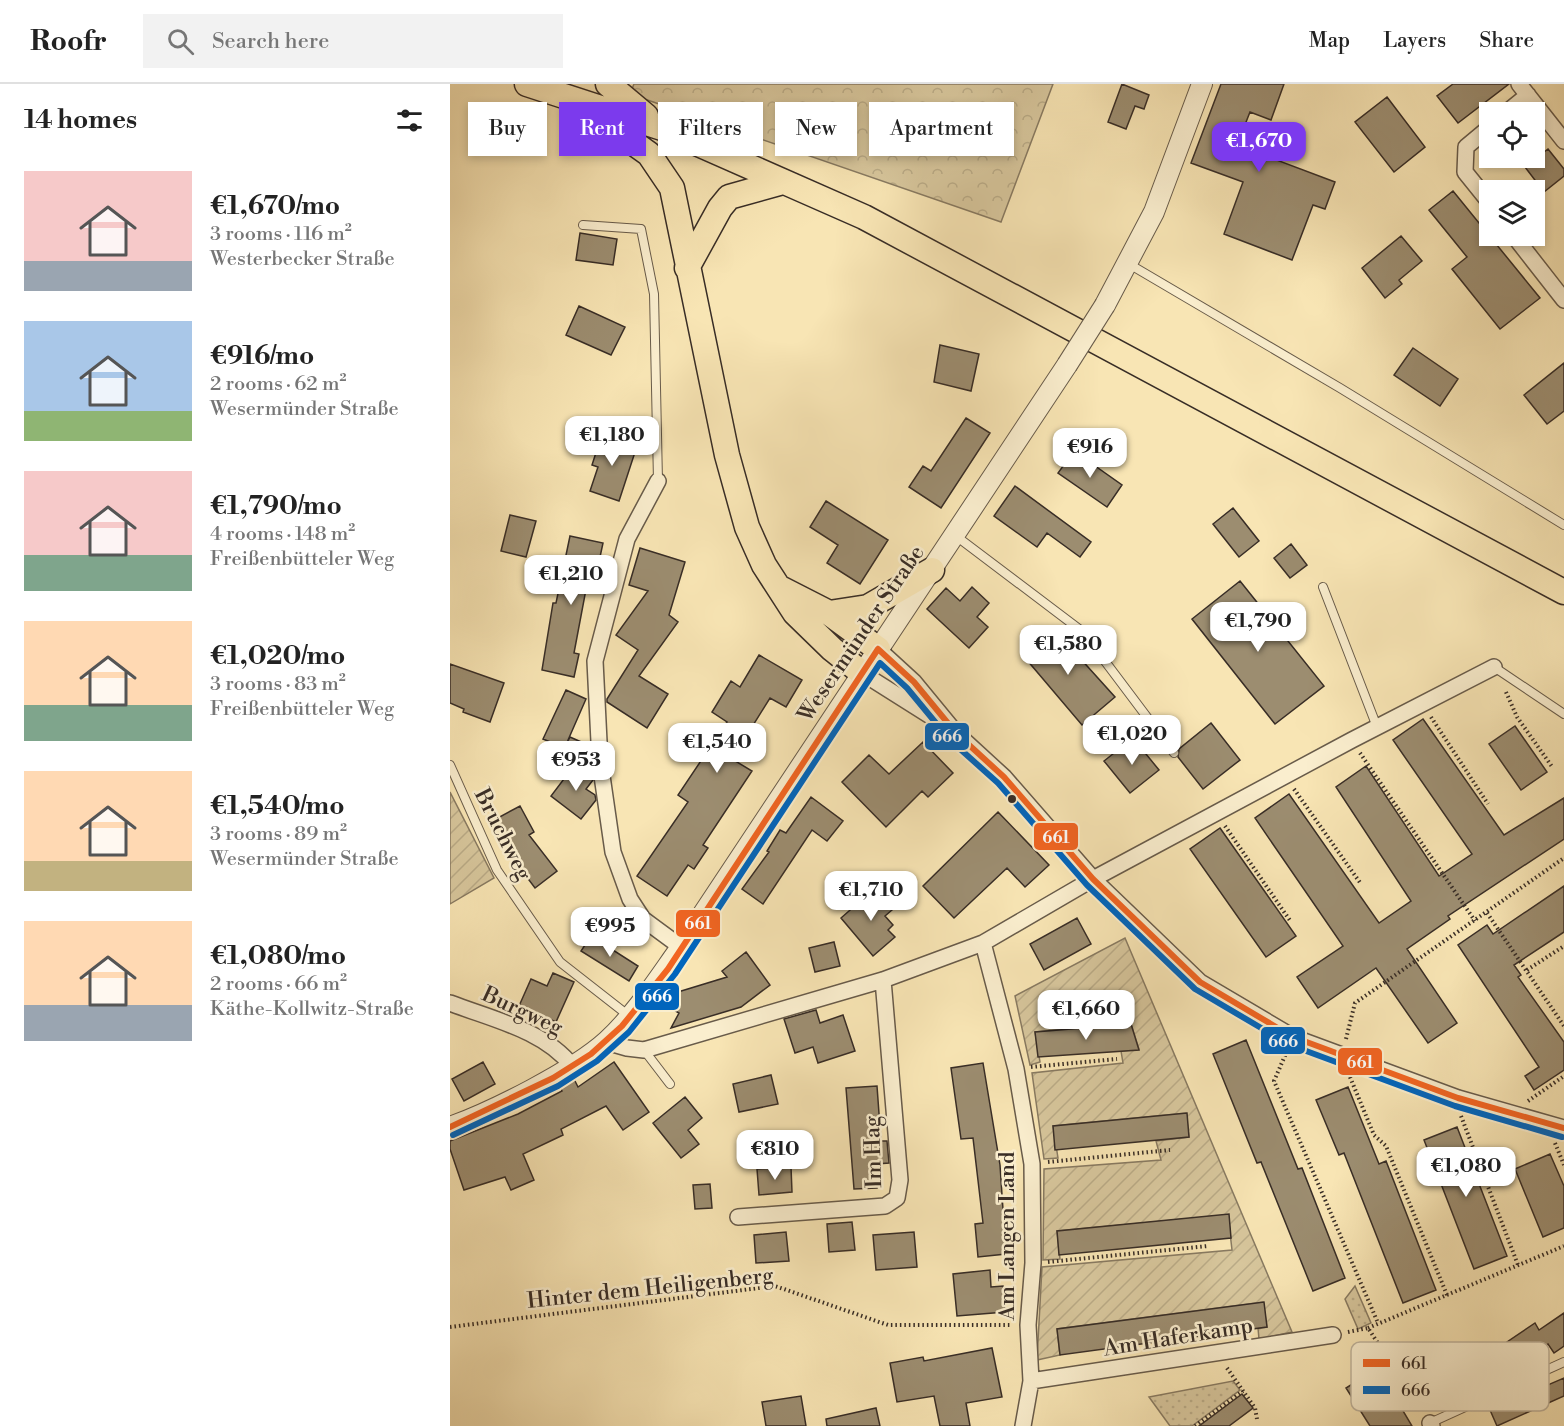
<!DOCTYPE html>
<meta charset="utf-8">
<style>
body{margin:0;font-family:"Libre Bodoni",serif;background:#f2f2f2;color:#222;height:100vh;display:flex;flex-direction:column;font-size:22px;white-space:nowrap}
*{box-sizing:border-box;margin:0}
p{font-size:20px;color:#767676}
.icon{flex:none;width:33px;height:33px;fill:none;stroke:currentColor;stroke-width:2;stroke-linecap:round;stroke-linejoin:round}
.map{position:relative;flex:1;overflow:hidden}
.details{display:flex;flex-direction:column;background:#fff;width:450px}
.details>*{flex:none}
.hud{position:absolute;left:18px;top:18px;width:570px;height:54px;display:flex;gap:12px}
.fabs{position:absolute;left:1029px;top:18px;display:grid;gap:12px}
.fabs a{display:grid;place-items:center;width:66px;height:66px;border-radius:0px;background:#fff;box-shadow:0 3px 9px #0003;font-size:30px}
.price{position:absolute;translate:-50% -51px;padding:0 14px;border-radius:12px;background:#fff;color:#222;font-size:20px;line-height:39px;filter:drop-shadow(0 2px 3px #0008)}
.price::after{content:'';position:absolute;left:50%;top:36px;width:18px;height:14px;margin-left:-9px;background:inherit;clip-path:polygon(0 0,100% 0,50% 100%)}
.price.active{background:#7c3aed;color:#fff}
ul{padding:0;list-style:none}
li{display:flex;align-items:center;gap:18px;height:150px;padding:0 24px}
li span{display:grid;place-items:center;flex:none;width:168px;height:120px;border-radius:0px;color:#555}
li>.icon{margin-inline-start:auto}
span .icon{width:72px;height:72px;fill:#fffc;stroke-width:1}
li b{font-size:26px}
h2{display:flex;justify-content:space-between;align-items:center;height:72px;padding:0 24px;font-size:26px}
.pill{padding:0 21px;border-radius:0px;background:#fff;box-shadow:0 3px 9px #0003;font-size:21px;line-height:54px}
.pill.active{background:#7c3aed;color:#fff}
header{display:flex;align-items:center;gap:36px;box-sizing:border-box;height:84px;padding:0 30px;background:#fff;border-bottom:2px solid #e0e0e0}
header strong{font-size:28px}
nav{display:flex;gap:33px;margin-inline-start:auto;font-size:21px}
.search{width:420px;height:54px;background:#f2f2f2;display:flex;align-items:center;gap:15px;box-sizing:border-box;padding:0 21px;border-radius:0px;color:#767676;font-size:22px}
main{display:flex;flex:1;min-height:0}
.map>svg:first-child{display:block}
.grass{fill:url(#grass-dots);stroke:#887a61;stroke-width:1.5}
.forest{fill:url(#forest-crowns);stroke:#887a61;stroke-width:1.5}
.garden{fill:url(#garden-furrows);stroke:#887a61;stroke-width:1.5}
.building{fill:#9c8d70;stroke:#382d26;stroke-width:1.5}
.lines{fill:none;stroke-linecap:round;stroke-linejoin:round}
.service-casing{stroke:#685b4a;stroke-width:10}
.minor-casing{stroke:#685b4a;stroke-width:18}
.tertiary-casing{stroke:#685b4a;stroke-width:22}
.primary-casing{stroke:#382d26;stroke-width:27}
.path{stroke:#382d26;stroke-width:4;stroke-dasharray:1.5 3;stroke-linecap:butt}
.service{stroke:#faeece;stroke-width:8}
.minor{stroke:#faeece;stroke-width:15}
.tertiary{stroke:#faeece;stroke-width:20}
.primary{stroke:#f8e5b4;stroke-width:24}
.tertiary-bridge-casing{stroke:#685b4a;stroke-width:22;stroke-linecap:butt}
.tertiary-bridge{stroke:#faeece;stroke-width:20}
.bus-1-casing{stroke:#faeece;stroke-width:10}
.bus-2-casing{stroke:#faeece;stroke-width:10}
.bus-1{stroke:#f26522;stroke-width:6}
.bus-2{stroke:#0065bd;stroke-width:6}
.bus-dot{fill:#382d26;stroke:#faeece;stroke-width:2}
.labels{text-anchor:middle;stroke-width:5;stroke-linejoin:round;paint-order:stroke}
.street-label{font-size:22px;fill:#382d26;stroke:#faeece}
.key{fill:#faeece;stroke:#c0b49c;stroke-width:1.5}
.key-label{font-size:16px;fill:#382d26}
.line-badge{stroke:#faeece;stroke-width:2}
.badge-label{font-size:16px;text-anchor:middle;font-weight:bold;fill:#fff}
</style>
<header>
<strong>Roofr</strong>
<div class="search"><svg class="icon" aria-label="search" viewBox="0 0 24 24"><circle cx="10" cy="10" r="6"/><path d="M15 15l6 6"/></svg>Search here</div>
<nav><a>Map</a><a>Layers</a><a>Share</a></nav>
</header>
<main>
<section class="details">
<h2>14 homes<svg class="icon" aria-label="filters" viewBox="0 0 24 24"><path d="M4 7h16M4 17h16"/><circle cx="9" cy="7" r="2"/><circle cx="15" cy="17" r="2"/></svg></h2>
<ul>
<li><span style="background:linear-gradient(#f6c9c9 75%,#9aa5b1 0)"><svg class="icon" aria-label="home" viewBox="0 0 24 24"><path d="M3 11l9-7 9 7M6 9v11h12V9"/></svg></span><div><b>€1,670/mo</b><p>3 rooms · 116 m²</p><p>Westerbecker Straße</p></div></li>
<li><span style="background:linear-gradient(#a9c7e8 75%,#8fb573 0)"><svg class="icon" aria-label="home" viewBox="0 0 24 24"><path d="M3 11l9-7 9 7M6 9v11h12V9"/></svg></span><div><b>€916/mo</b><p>2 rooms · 62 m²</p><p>Wesermünder Straße</p></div></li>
<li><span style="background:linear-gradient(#f6c9c9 70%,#7fa58c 0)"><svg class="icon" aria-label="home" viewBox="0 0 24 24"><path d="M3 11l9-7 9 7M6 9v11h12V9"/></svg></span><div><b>€1,790/mo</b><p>4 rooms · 148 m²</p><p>Freißenbütteler Weg</p></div></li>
<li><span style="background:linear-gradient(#ffd9b3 70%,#7fa58c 0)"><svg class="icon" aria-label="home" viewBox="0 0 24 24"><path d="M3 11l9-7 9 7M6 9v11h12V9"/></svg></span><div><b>€1,020/mo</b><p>3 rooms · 83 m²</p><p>Freißenbütteler Weg</p></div></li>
<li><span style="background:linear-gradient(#ffd9b3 75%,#c2b280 0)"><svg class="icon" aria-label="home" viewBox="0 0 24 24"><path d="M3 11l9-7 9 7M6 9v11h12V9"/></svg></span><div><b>€1,540/mo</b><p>3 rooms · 89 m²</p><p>Wesermünder Straße</p></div></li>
<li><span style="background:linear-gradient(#ffd9b3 70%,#9aa5b1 0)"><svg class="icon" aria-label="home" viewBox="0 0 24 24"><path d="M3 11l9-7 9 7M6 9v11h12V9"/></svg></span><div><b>€1,080/mo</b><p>2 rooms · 66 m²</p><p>Käthe-Kollwitz-Straße</p></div></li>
</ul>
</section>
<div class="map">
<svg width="1114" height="1342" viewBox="0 0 1114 1342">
<defs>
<pattern id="grass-dots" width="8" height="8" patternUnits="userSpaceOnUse" patternTransform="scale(1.5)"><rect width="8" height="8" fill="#d7c69c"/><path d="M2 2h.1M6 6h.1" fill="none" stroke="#b9aa86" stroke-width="1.8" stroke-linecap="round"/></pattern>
<pattern id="forest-crowns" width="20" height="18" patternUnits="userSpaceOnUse" patternTransform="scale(1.5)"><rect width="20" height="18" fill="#d7c69c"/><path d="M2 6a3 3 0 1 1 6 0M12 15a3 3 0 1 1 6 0" fill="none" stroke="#b9aa86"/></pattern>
<pattern id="garden-furrows" width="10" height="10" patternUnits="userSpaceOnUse" patternTransform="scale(1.5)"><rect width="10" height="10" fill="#d7c69c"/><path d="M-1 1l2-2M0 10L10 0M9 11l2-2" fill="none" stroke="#b9aa86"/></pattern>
</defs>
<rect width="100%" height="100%" fill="#f8e5b4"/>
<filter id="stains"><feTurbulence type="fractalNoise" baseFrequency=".00333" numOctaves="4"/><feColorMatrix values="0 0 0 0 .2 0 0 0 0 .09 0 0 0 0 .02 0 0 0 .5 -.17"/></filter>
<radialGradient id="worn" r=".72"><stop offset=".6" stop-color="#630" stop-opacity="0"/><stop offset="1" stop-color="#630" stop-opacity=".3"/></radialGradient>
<!-- grass -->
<path class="grass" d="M905 1202 921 1239 908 1245 895 1215Z
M783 1297 790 1306 742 1342H720L699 1313Z"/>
<!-- forest -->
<path class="forest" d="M184 0H603L551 138 180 10Z"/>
<!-- garden -->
<path class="garden" d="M0 708 44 794 0 820Z
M675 854 842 1248 809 1255 808 1244 817 1243 813 1218 607 1245 610 1271 587 1276 592 1183 782 1166 778 1131 607 1147 610 1175 593 1176 594 1085 711 1076 706 1057 739 1053 736 1029 603 1042 608 1074 594 1075 582 989 673 979 671 967 689 965 681 940 585 948 590 978 580 981 565 912Z"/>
<!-- building -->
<path class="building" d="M672 0 699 11 694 25 685 22 676 45 658 38Z
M771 0H834L821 36 800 28 787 61 885 98 875 125 863 121 842 176 774 150 793 98 741 79Z
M1003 0H1059L1008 39 987 12Z
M937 13 975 63 944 88 905 38Z
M1098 65 1114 85V92L1094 108 1075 83Z
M1003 107 1090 214 1050 245 1002 185 1017 173 979 126Z
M130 149 167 155 163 181 126 176Z
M951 152 972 177 949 196 952 200 935 214 912 184Z
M129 222 175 243 161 271 116 251Z
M490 261 529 270 521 307 484 298Z
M963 264 1008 295 990 322 944 291Z
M1114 279V327L1097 340 1074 311Z
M516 334 540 349 491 424 459 403 473 382 481 387Z
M152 350 187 362 169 417 140 407 148 383 142 381Z
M624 367 672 401 657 423 608 389Z
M565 402 641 458 630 473 597 449 587 463 544 432Z
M376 417 438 456 410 500 377 479 388 461 360 443Z
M783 424 809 457 789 473 763 440Z
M60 431 86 437 76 473 51 467Z
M120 452 153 459 144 501 137 500 124 569 129 570 124 593 92 586 103 519H106Z
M841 460 857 481 840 494 824 474Z
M190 464 235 478 219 531 228 538 189 592 218 610 197 644 157 618V615L188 566 166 551 198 507 179 501Z
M790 497 874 602 825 640 742 535Z
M522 503 539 519 527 533 538 543 519 564 477 525 496 504 510 517Z
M601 542 665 613 632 641 571 569Z
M309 571 352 596 336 623 320 614 282 675 302 687 253 761 258 764 244 785 238 781 217 812 187 792 238 718 228 711 277 638 262 628 281 597 290 603Z
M0 580 54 599 40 638 13 628 14 625 0 619Z
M116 606 136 615 115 663 120 653 138 661 131 678 112 670 115 664 93 655Z
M973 635 1054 751 1114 714V755L998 832 1000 835 957 865 1007 939 978 959 926 884 868 924 847 893 893 862 805 734 839 710 929 839 961 817 886 703 916 682 989 792 1022 770 943 656Z
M761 639 790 676 753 705 728 673 729 665Z
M1065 642 1097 688 1071 706 1039 660Z
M683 654 709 686 680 709 654 677Z
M473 658 503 689 478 713 472 707 436 743 392 698 419 671 439 690Z
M126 679 142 691 143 696 136 705 145 711 146 716 131 735 101 712Z
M361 713 393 737 377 757 362 746 313 820 292 805 319 768 317 767 330 746 336 749Z
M70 722 84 748 79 751 107 787 85 804 67 780 44 736Z
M548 728 599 781 575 803 557 784 504 834 473 802Z
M770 744 846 852 816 873 740 765Z
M1114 802V848L1064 881 1071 891 1068 893 1114 958V986L1084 1006 1075 992 1089 983 1008 861 1037 841 1043 850Z
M424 805 442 826 435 832 443 841 438 846 445 853 423 872 391 834Z
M627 834 641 860 594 886 580 860Z
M141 852 188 882 179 897 131 867Z
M384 858 390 882 365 888 359 864Z
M296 868 320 901 291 923 221 944 229 929 222 925 218 911 277 893 272 887Z
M103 889 124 898 106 938 69 922 81 895 97 902Z
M366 926 370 939 393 931 405 967 368 979 363 963 345 969 334 935Z
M681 940 689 966 588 973 585 948Z
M796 956 848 1085 852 1084 895 1194 863 1207 811 1078 807 1079 763 970Z
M33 978 45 1000 14 1017 2 995Z
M164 978 199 1028 173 1046 156 1022 111 1045 113 1051 73 1070 84 1096 61 1106 55 1093 14 1106 0 1065V1057L68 1030 112 1007 110 1004 124 995 128 1003Z
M533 979 550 1081 556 1170 528 1173 525 1140 533 1139 523 1054 511 1055 501 984Z
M321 991 328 1020 289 1028 283 1000Z
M427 1002 431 1057H437L439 1079 426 1080 427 1104 404 1105 396 1004Z
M898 1003 929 1080 936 1077 986 1206 953 1219 894 1069 889 1071 866 1016Z
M235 1013 252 1034 238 1046 249 1060 231 1074 203 1039Z
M737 1029 739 1053 605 1066 603 1042Z
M1007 1043 1057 1172 1024 1185 974 1056Z
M1100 1070 1114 1102V1144L1093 1153 1065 1085Z
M341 1083 342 1108 309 1111 307 1085Z
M260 1100 262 1124 245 1125 243 1101Z
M779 1130 781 1154 609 1171 607 1147Z
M402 1138 405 1166 379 1168 377 1140Z
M336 1148 339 1177 306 1179 304 1151Z
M464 1148 467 1183 426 1186 423 1151Z
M540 1186 541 1203 553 1202 555 1228 507 1232 503 1190Z
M814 1218 817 1243 610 1271 607 1245Z
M1114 1229V1262L1104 1269 1098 1260 1053 1291 1049 1285 998 1318 984 1296 1034 1262 1039 1270 1085 1239 1089 1246Z
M542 1264 552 1313 516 1319 520 1342H490L484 1312 447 1318 440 1279 473 1273 474 1277Z
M926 1285 943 1310 962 1342H920L896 1304Z
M1114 1294V1312L1047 1342 1040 1326Z
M792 1310 803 1324 779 1342H749Z
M351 1312 356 1342H316L312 1318Z
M426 1324 430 1342H377L376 1335Z"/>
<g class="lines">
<defs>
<path id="service" d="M133 141 191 145 204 210 208 397
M679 180 890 304 1114 441
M506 452 633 548 724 669
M873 503 927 643
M1044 583 1114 630
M0 681 47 786 110 878 179 932
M194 966 220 1000
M980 1339 1114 1278"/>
<path id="minor" d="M1069 0 1114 57
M1057 28 1078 11
M1040 43 1016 63 1015 88 1040 119
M1064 152 1114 216
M208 397 177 455 145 577 150 678 163 768 180 815 193 835 231 863
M428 565 464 598 506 649 554 693 643 795 750 898 843 953 1008 1014 1114 1044
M412 589 496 642
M533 859 566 985 582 1080 583 1179 578 1241 581 1297 573 1342
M0 919C41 935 94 946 122 982
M156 958 177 964 194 966 433 896 533 859 643 795 902 656 1044 583
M288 1133 435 1122 447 1114 450 1096 433 896
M581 1297 883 1251
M980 1339 982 1342"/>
<path id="tertiary" d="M655 221 704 128 752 0
M0 1043C42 1028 124 987 157 957 186 930 208 895 231 863L617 281"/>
<path id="primary" d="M77 0 212 44 414 133 1114 508
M158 0 196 32
M143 30 199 70 222 104 277 371 297 443 314 481 345 529 382 565 412 589
M237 184 270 124 279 113 333 98
M332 505 379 529 428 565
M379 529 418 523 482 486"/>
</defs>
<!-- service casing -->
<use href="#service" class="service-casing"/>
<!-- minor casing -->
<use href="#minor" class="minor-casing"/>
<!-- tertiary casing -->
<use href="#tertiary" class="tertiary-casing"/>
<!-- primary casing -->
<use href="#primary" class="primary-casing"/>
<!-- path -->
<path class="path" d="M1056 608 1067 633 1103 684
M981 633 1038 720
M910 669 1025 837
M844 705 911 800
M775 742 841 838
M1037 829 1114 942
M1077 886 1114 862
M896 955 905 919 1114 774
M837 967 824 997 928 1239
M581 983 667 975
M900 993 924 1051 936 1062 997 1211
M1078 1017 1114 992
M1011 1032 1068 1181
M1105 1059 1114 1081
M598 1078 720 1066
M598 1178 758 1162
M0 1243 325 1202 438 1241H562
M918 1244 1114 1162
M898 1248 918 1244 972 1326
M777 1284 805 1324 807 1335
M745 1342 793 1307"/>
<!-- service -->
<use href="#service" class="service"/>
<!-- minor -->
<use href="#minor" class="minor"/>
<!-- tertiary -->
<use href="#tertiary" class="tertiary"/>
<!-- primary -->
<use href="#primary" class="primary"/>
<defs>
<path id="tertiary-bridge" d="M617 281 655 221"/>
</defs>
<!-- tertiary-bridge casing -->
<use href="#tertiary-bridge" class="tertiary-bridge-casing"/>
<!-- tertiary-bridge -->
<use href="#tertiary-bridge" class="tertiary-bridge"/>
<defs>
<path id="bus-1" d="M428 565 464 598 506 649 554 693 643 795 750 898 843 953 1008 1014 1114 1044
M0 1043 103 994 141 970 172 942 218 885 428 565"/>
<path id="bus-2" d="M3 1051 108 1002 147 977 179 948 225 890 430 579 457 604 500 656 548 699 637 801 745 905 840 961 1005 1022 1112 1053"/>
</defs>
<!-- bus-1 casing -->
<use href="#bus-1" class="bus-1-casing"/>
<!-- bus-2 casing -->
<use href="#bus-2" class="bus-2-casing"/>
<!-- bus-1 -->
<use href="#bus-1" class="bus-1"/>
<!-- bus-2 -->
<use href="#bus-2" class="bus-2"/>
</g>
<!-- markers -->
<circle class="bus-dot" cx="562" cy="715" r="5"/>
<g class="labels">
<!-- street labels -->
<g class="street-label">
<text transform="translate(410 549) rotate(-56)" y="8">Wesermünder Straße</text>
<text transform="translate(54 750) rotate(63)" y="8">Bruchweg</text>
<text transform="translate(73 926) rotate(25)" y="8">Burgweg</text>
<text transform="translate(422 1068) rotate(-92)" y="8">Im Hag</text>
<text transform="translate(556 1152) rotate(-90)" y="8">Am Langen Land</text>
<text transform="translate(200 1203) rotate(-6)" y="8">Hinter dem Heiligenberg</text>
<text transform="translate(728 1252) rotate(-9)" y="8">Am Haferkamp</text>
</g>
</g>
<!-- legend -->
<rect x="901" y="1258" width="198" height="69" rx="9" class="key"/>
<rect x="913" y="1275" width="27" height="8" fill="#f26522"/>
<rect x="913" y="1302" width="27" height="8" fill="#0065bd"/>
<g class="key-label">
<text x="951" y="1285">661</text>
<text x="951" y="1312">666</text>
</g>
<g class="line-badge">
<rect x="474" y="638" width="46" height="29" rx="6" fill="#0065bd"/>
<rect x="583" y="738" width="46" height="29" rx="6" fill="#f26522"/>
<rect x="225" y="825" width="46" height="29" rx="6" fill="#f26522"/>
<rect x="184" y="898" width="46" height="29" rx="6" fill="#0065bd"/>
<rect x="810" y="942" width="46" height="29" rx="6" fill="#0065bd"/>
<rect x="887" y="963" width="46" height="29" rx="6" fill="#f26522"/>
</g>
<g class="badge-label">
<text x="497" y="658">666</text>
<text x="606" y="759">661</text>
<text x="248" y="845">661</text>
<text x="207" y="918">666</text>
<text x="833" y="963">666</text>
<text x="910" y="984">661</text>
</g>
<rect width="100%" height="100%" filter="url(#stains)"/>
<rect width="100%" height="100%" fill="url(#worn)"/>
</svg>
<div class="fabs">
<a><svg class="icon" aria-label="locate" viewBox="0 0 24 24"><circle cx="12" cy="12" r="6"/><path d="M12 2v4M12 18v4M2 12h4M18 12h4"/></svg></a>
<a><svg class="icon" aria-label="layers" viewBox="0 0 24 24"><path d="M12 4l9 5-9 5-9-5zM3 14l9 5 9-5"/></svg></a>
</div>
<b class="price active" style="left:809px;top:89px">€1,670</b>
<b class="price" style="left:162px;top:383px">€1,180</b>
<b class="price" style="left:640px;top:395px">€916</b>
<b class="price" style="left:121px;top:522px">€1,210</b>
<b class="price" style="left:808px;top:569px">€1,790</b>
<b class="price" style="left:618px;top:592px">€1,580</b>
<b class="price" style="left:682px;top:682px">€1,020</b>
<b class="price" style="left:267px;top:690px">€1,540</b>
<b class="price" style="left:126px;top:708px">€953</b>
<b class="price" style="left:421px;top:838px">€1,710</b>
<b class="price" style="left:160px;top:874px">€995</b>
<b class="price" style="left:636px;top:957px">€1,660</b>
<b class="price" style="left:325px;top:1097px">€810</b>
<b class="price" style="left:1016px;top:1114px">€1,080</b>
<div class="hud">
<a class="pill">Buy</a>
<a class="pill active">Rent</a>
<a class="pill">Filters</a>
<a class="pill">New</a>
<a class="pill">Apartment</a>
</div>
</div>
</main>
